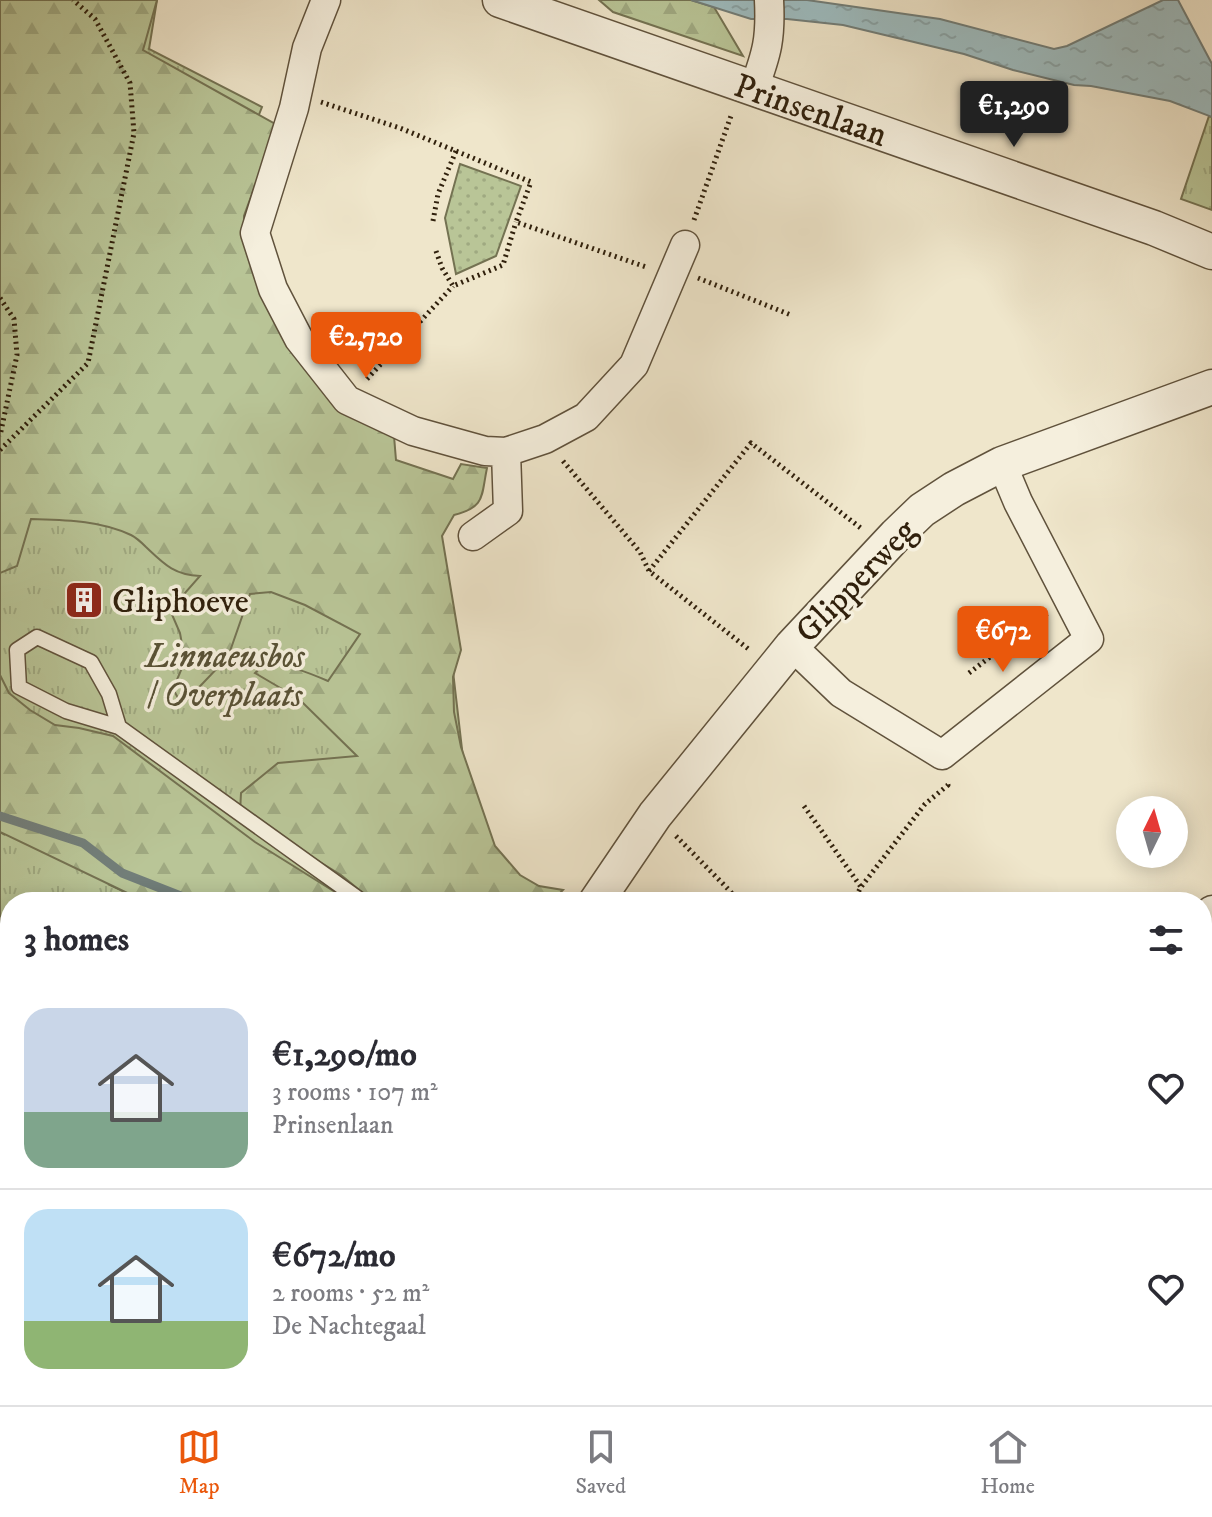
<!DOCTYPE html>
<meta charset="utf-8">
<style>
body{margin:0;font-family:"IM FELL DW Pica",serif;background:#f7f7f7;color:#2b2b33;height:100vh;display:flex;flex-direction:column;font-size:30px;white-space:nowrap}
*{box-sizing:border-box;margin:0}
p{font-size:26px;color:#7c7c81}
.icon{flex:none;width:44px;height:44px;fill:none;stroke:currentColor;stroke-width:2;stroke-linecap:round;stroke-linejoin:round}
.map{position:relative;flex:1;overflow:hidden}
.side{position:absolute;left:0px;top:892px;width:1212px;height:514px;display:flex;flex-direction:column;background:#fff;border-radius:32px 32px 0 0;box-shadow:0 4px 20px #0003}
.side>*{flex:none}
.needle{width:52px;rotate:5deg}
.controls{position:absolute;left:1116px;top:796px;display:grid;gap:16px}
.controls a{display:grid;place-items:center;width:72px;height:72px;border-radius:50%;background:#fff;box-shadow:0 4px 20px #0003;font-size:40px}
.price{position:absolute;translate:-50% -68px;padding:0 18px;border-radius:8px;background:#ea580c;color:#fff;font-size:26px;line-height:52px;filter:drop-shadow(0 2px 4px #0008)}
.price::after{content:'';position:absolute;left:50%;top:48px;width:24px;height:18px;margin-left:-12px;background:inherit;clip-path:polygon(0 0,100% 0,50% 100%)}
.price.active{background:#222;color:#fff}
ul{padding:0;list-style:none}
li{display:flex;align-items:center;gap:24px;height:200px;padding:0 24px}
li+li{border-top:2px solid #e1e1e2}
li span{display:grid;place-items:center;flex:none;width:224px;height:160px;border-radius:24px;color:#555}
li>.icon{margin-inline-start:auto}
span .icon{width:96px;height:96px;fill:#fffc;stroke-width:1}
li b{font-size:34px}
h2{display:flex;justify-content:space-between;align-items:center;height:96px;padding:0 24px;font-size:34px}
.tabs{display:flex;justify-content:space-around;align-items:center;height:112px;border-top:2px solid #e1e1e2;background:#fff;font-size:22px;color:#7c7c81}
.tabs a{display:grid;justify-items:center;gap:4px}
.tabs .active{color:#ea580c}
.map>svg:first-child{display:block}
.grass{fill:url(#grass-tufts);stroke:#747252;stroke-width:2}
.forest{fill:url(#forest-firs);stroke:#747252;stroke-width:2}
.garden{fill:url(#garden-dots);stroke:#747252;stroke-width:2}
.water{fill:url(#water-ripples);stroke:#727e79;stroke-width:2}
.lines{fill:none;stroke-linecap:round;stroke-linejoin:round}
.stream{stroke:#727e79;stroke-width:9}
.service-casing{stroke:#60523c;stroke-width:17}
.minor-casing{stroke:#60523c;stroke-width:31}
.tertiary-casing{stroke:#60523c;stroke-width:37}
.path{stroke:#30200c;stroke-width:5;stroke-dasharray:2 4;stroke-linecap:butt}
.service{stroke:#f5efdd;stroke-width:14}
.minor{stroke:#f5efdd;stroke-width:28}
.tertiary{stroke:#f5efdd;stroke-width:34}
.labels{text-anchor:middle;stroke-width:7;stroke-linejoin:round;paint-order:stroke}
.street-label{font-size:34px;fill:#30200c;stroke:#f5efdd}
.poi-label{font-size:34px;fill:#30200c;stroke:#f5efdd;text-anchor:start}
.park-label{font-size:34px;font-style:italic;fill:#595236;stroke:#f5efdd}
</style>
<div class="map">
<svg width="1212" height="1405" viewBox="0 0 1212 1405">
<defs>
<pattern id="grass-tufts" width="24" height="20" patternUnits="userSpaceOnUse" patternTransform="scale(2)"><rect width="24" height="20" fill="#b9c597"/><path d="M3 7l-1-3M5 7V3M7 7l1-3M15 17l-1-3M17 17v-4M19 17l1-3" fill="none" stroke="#9fa981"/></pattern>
<pattern id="forest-firs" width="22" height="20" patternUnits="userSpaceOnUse" patternTransform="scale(2)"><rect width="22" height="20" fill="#b9c597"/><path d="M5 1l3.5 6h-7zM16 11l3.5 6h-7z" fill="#9fa981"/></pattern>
<pattern id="garden-dots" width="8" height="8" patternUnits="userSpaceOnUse" patternTransform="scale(2)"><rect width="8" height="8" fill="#b9c597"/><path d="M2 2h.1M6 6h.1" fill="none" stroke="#9fa981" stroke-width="1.8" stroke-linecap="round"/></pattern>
<pattern id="water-ripples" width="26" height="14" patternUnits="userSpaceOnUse" patternTransform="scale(2)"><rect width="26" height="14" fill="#9ebdc1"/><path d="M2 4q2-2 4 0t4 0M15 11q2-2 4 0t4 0" fill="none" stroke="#88a2a5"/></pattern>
</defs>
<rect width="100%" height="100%" fill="#efe6cb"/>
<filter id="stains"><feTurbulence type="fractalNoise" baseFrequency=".0025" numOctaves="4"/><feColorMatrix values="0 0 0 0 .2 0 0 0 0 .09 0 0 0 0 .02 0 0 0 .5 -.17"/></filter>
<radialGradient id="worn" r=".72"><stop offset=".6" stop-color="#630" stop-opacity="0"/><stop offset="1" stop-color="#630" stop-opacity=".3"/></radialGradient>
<!-- grass -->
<path class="grass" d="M0 0H157L149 49 262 107 225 200 451 654 468 801 493 851 545 902H161L108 884 146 902H10V1396H80L78 1405H0V832L5 835 0 829Z
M1209 116 1212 117V210L1181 199Z"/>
<!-- forest -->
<path class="forest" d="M0 0H157L143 50 277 125 244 216 245 239 263 288 394 436 396 460 453 479 461 464 487 468C481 496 486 507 454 515L442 536 461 650 453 677 454 712 461 747 495 846 520 875 539 886 563 890 551 902H374L341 875 240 813 241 793 278 763 357 756 299 699 255 673 265 664C287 664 307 672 328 681L360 634 305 605 271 592 250 594 228 657 182 705 173 689 185 661 180 633 170 610 200 576C174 575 164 564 146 547 141 542 137 538 131 535 100 520 64 520 31 519L17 566 0 573Z
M599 0H691L714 7 743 56 613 12Z
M0 675 9 693 30 710 55 725 79 728 113 736 255 842 351 902H146L0 832Z
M0 1133 10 1139V1339L0 1334Z"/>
<!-- garden -->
<path class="garden" d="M460 164 521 186 496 256 456 274 445 218Z"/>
<!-- water -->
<path class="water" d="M691 0H807L940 19 1054 49 1067 46 1163 0H1178L1212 64V117L1170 101 1091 86 1074 85 1013 70 964 54 843 25 787 19H751Z"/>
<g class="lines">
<!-- stream -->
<path class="stream" d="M0 816 83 843 122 873 196 902"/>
<defs>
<path id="service" d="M119 727 109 694 91 662 37 637 17 650 19 687 66 711 119 727 363 902
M0 1356 10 1360
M84 1396 102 1405
M739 1396 743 1405"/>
<path id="minor" d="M326 0 307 48 294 108 255 233 273 289 299 339 347 400 413 431 485 451 506 452 545 439 586 417 634 365 685 245
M754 88C767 53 771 38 769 0
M473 536 508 511 506 452
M792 646 841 693 942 755 1089 639 1018 502 1002 464
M1202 917 1212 910
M926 1396 931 1405
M554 1405 565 1396"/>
<path id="tertiary" d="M500 0 1154 228 1212 252
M596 902 655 815 792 646 896 535 922 510 954 489 1002 464 1212 387
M142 1405 149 1396
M180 1405 187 1396"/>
</defs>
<!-- service casing -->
<use href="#service" class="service-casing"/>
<!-- minor casing -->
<use href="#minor" class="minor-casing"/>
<!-- tertiary casing -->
<use href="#tertiary" class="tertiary-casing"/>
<!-- path -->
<path class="path" d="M321 102 400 128 531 182 516 222 646 267
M694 220 732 113
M433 221 438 194 456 151
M436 251 442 268 453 286 503 265 516 222
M698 278 791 315
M0 298 14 319 17 355 0 436
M367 379 453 286
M0 450 88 363 134 133 130 83 95 19 73 0
M563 461 640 552 649 571 751 651
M649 571 751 443 862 529
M969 673 1048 613
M804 806 861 887
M676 836 730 891 738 902
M853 902 861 887 925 804 948 785 947 782"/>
<!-- service -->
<use href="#service" class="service"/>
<!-- minor -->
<use href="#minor" class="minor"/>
<!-- tertiary -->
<use href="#tertiary" class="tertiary"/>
</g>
<!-- icons -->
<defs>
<symbol id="building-square" viewBox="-11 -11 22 22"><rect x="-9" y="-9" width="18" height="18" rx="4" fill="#8f2418" stroke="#f5efdd"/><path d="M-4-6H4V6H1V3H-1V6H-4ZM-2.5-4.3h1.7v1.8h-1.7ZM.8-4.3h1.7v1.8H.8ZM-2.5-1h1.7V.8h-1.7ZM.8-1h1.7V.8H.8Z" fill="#fff"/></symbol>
</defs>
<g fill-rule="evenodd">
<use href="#building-square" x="62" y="578" width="44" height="44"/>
</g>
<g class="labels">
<!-- street labels -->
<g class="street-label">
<text transform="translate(811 109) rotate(19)" y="12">Prinsenlaan</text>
<text transform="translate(855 580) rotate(-46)" y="12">Glipperweg</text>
</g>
<!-- poi labels -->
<g class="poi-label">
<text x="112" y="612">Gliphoeve</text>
</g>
<!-- park labels -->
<g class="park-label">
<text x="225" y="667">Linnaeusbos<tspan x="225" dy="39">/ Overplaats</tspan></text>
</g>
</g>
<rect width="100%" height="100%" filter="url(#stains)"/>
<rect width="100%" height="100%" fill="url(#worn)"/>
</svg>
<div class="controls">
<a><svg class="needle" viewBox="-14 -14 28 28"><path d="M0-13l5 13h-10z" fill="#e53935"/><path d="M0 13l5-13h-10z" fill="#7c7c81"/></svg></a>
</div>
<b class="price active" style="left:1014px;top:149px">€1,290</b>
<b class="price" style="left:366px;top:380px">€2,720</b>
<b class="price" style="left:1003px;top:674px">€672</b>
<section class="side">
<h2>3 homes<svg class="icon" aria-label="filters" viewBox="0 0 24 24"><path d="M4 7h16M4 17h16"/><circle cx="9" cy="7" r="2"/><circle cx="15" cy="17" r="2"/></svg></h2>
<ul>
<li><span style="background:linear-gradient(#c9d6e8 65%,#7fa58c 0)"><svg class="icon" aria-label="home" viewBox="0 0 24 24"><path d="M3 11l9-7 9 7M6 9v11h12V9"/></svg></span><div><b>€1,290/mo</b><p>3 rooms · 107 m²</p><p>Prinsenlaan</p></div><svg class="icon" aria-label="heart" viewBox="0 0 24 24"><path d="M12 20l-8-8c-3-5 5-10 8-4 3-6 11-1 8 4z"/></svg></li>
<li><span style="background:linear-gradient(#bfe0f5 70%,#8fb573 0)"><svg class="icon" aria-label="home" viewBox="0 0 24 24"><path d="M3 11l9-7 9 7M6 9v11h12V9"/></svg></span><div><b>€672/mo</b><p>2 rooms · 52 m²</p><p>De Nachtegaal</p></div><svg class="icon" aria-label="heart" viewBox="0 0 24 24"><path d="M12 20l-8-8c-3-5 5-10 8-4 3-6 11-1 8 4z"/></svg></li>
</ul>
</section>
</div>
<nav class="tabs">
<a class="active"><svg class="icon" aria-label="map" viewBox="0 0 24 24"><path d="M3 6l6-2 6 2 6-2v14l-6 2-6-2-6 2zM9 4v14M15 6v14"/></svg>Map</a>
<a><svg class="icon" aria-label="saved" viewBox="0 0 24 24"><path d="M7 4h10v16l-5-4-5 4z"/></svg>Saved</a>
<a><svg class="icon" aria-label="home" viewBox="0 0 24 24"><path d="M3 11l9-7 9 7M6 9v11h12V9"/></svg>Home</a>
</nav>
